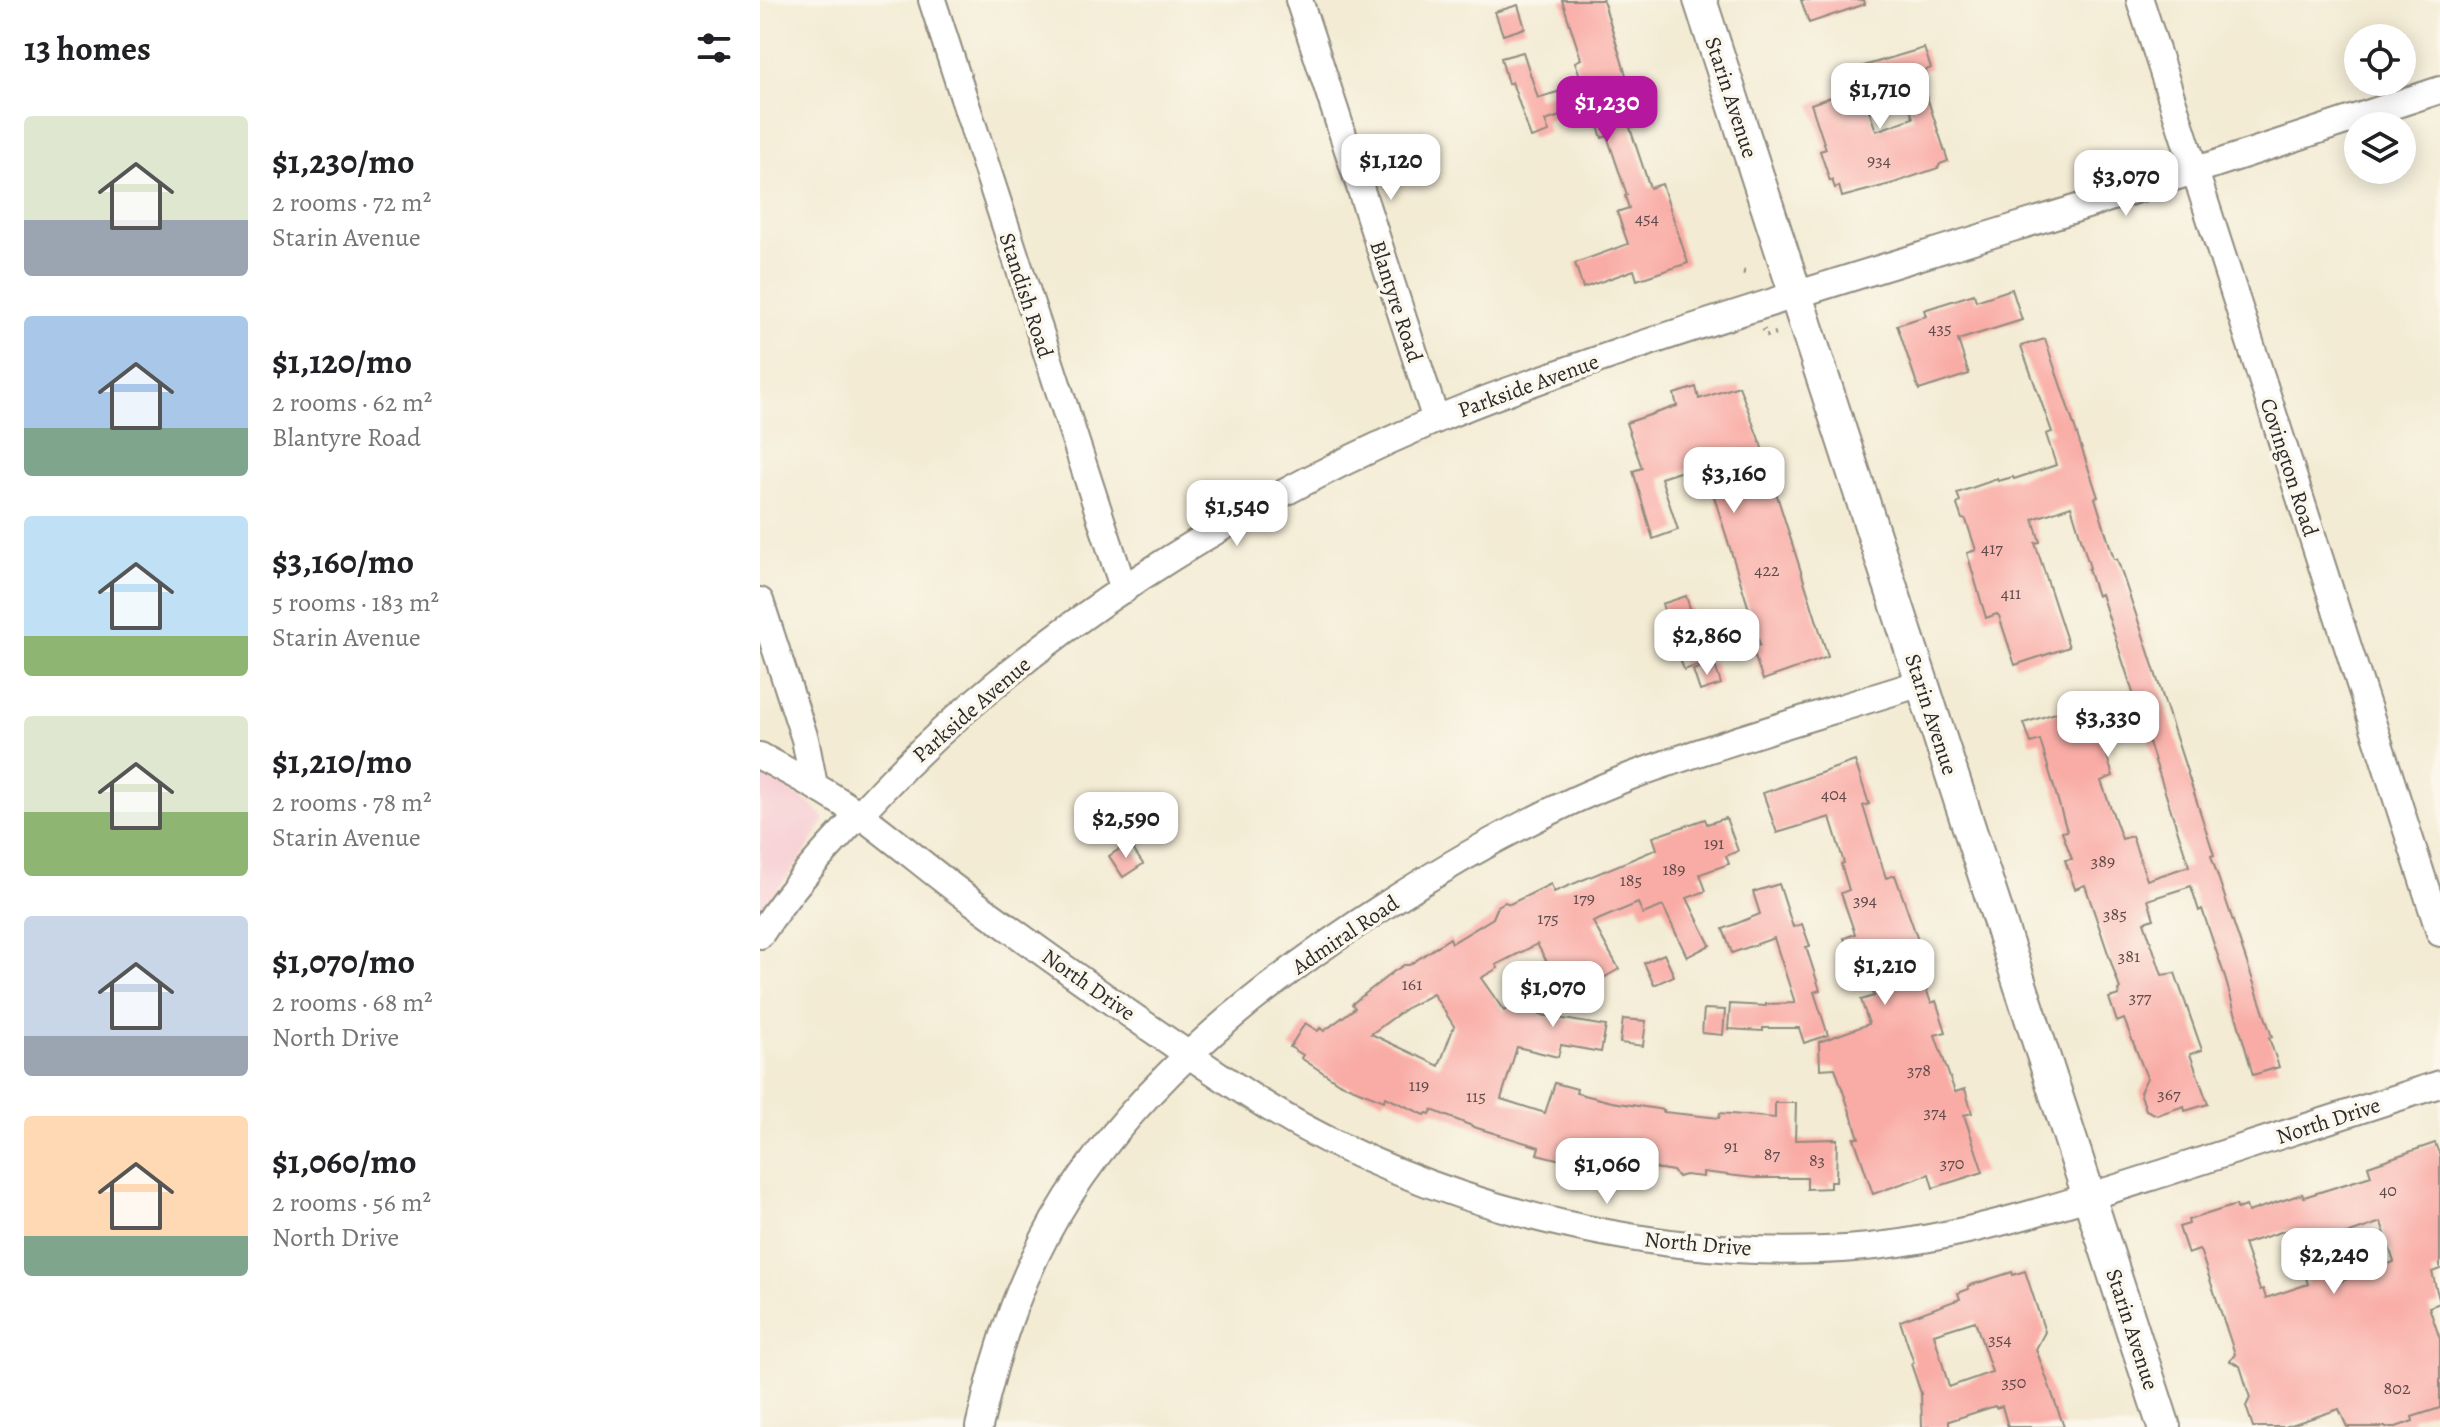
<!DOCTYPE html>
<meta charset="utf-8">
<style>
body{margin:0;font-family:Alegreya,serif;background:#f6f6f6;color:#202124;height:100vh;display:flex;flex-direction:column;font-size:30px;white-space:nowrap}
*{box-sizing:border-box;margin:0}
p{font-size:26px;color:#757577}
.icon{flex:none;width:44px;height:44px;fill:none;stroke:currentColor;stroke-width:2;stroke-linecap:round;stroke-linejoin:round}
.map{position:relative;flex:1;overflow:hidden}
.side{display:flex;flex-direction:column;background:#fff;width:760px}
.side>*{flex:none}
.controls{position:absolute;left:1584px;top:24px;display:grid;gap:16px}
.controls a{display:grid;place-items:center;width:72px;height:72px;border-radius:50%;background:#fff;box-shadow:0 4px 20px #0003;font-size:40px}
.price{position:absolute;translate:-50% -68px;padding:0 18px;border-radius:16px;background:#fff;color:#222;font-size:26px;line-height:52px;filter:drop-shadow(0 2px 4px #0008)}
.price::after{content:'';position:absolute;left:50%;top:48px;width:24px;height:18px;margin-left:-12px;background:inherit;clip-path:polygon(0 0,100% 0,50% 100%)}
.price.on{background:#b5179e;color:#fff}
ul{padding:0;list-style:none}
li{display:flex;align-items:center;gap:24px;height:200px;padding:0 24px}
li span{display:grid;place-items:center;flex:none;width:224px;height:160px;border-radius:8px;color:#555}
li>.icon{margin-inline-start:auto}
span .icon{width:96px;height:96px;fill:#fffc;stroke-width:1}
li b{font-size:34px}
h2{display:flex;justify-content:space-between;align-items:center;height:96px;padding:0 24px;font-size:34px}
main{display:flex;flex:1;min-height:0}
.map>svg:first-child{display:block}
.built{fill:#f7cfd4}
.building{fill:#f9aca6;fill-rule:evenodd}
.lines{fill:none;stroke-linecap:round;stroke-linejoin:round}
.minor-casing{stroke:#8f8b7f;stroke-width:30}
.tertiary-casing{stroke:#8f8b7f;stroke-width:36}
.path{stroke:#8f8b7f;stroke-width:5;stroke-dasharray:2 6;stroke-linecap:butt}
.minor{stroke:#fff;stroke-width:26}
.tertiary{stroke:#fff;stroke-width:32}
.labels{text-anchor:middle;stroke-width:7;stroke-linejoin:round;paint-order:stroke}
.number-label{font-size:18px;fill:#5e4b4a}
.street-label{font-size:22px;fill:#2b2b2b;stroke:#fbf7ec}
</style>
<main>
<section class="side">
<h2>13 homes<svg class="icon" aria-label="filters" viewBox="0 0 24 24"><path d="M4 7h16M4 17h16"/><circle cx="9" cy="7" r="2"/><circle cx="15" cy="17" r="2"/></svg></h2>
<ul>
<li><span style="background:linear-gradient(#dfe7d0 65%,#9aa5b1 0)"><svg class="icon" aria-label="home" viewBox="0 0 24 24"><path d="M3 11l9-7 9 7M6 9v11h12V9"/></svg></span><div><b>$1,230/mo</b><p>2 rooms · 72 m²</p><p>Starin Avenue</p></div></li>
<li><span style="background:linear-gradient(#a9c7e8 70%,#7fa58c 0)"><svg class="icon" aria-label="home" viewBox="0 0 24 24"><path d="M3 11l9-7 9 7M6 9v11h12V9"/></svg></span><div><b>$1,120/mo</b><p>2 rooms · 62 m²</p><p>Blantyre Road</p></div></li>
<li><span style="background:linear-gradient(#bfe0f5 75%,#8fb573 0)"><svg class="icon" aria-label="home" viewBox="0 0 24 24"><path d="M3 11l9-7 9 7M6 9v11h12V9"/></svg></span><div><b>$3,160/mo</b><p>5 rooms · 183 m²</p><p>Starin Avenue</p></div></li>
<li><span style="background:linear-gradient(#dfe7d0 60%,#8fb573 0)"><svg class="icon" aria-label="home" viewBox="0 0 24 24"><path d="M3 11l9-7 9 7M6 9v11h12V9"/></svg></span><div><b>$1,210/mo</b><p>2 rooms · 78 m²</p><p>Starin Avenue</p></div></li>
<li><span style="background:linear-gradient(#c9d6e8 75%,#9aa5b1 0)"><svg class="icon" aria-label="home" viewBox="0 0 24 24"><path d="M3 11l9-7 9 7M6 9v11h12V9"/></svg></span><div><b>$1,070/mo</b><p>2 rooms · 68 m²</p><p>North Drive</p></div></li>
<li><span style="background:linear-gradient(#ffd9b3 75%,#7fa58c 0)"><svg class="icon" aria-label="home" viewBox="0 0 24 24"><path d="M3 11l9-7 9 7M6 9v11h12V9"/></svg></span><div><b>$1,060/mo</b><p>2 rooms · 56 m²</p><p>North Drive</p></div></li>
</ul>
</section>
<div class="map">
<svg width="1680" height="1427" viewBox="0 0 1680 1427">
<rect width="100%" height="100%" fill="#fbf7ec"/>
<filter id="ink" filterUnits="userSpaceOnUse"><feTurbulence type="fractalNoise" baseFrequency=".0125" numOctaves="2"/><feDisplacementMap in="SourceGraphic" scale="16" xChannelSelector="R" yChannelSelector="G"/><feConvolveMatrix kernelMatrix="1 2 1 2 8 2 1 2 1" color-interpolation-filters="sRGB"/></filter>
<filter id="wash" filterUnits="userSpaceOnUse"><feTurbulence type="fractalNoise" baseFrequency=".006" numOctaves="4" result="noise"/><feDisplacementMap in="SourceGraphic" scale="32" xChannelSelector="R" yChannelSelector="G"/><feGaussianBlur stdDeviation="1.8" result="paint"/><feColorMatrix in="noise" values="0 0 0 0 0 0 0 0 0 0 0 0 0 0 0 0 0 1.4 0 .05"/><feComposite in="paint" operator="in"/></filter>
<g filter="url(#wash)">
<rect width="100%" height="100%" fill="#f3ebd3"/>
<!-- built -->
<path class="built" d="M0 770 53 806 65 819 42 857 0 913Z"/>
<g id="blocks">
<!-- building -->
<path class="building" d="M802 0H843L881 124 870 128 890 188 902 184 928 263 877 280 874 270 823 288 815 263 868 244 857 212 869 208 865 196 867 195 847 136 842 138 831 106 785 121 789 132 771 138 752 82 748 84 741 58 763 52 778 98 823 84 815 62 821 59Z
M1041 0H1104L1105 4 1049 23Z
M758 5 765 28 743 35 735 12Z
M1164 48 1171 68 1159 73 1188 161 1180 164 1178 168 1134 183 1082 197 1079 186 1075 188 1072 180 1070 181 1060 151 1066 149 1051 104 1101 87 1116 131 1153 118 1140 79 1104 90 1097 68Z
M1252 289 1262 320 1198 340 1209 374 1159 390 1137 325 1166 316 1164 310 1214 294 1216 301Z
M1285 339 1338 497 1335 498 1354 559H1357L1382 632 1454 855 1451 856 1512 1037 1509 1038 1519 1067 1493 1075 1464 974 1442 909 1439 911 1431 886 1388 900 1394 919 1384 922 1402 975 1415 973 1442 1050 1430 1054 1448 1104 1425 1111 1424 1106 1397 1115 1386 1110 1380 1092 1387 1078 1364 1019 1357 1022 1349 998 1359 995 1358 990 1360 989 1325 885 1315 889 1305 860 1312 859 1302 832 1307 831 1280 740 1271 743 1264 723 1330 702 1353 776 1341 781 1362 839 1372 836 1387 880 1429 866 1341 594 1337 596 1328 569 1330 568 1311 506 1273 519 1280 542 1275 543 1309 647 1255 665 1239 616 1237 614 1226 618 1207 553 1216 550 1206 520 1202 519 1197 505 1200 501 1197 493 1237 479 1238 481 1253 477 1254 479 1296 465 1286 434 1292 432 1261 346Z
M979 386 1001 445 1068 657 1003 680 992 648 1000 645 944 464 901 478 918 530 893 539 873 471 882 468 866 423 917 406 914 394 936 387 939 399Z
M926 596 947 662 924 670 902 604Z
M954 662 961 684 940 691 933 670Z
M1095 761 1109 804 1103 806 1126 878 1135 875 1160 946 1152 948 1171 1003 1176 1001 1186 1032 1175 1035 1195 1092 1205 1089 1212 1113 1204 1115 1223 1172 1173 1188 1169 1174 1113 1194 1094 1138H1099L1075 1068 1060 1069 1059 1042 1109 1024 1101 1000 1114 996 1100 954 1091 957 1084 938 1095 934 1081 893 1089 890 1081 864 1084 863 1070 817 1017 833 1003 793Z
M966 818 978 851 966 856 969 864 940 874 946 891 927 898 950 945 927 957 903 906 883 914 878 903 833 922 859 969 780 1015 846 1026 841 1052 801 1045 798 1057 757 1047 741 1099 785 1113 795 1083 817 1089 816 1093 852 1102 904 1110 903 1112 959 1118 960 1113 1015 1118V1103H1036L1035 1140 1077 1139 1076 1182H1070V1188L1047 1189V1178H994L943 1172V1177L925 1175 918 1177 913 1171 851 1161 848 1171 825 1166 777 1154 779 1147 717 1128 672 1110 670 1114 667 1113 665 1115 625 1097 624 1101 579 1083 541 1058 543 1055 530 1047 545 1023 558 1031 560 1028 564 1031 595 1008 592 1004 633 972 644 965H649L690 938 692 943 733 918 738 906 745 902 750 904 791 884 794 892 897 849 893 837 945 819 947 824ZM777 944 797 980 744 1011 721 978 738 968 736 965ZM673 994 694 1026 679 1066 611 1034 648 1007Z
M369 843 383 864 363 877 349 856Z
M1019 884 1033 927 1042 924 1050 946 1046 947 1060 990 1054 992 1068 1035 1044 1043 1039 1028H1003V1031L968 1029 970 1004 1006 1006V1004L1035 1003 1014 938 972 953 963 929 1000 914 993 892Z
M904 954 914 976 894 985 884 963Z
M944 1009 965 1010 963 1035 942 1033Z
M863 1019 886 1021 883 1046 860 1043Z
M1675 1143 1680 1156V1269L1672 1272 1680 1303 1669 1307 1680 1339V1408L1652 1417 1653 1421 1636 1427H1587L1579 1409 1525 1427H1493L1486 1406 1490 1398 1480 1366 1470 1361 1475 1354 1441 1253 1439 1250 1428 1254 1419 1227 1429 1224 1428 1220 1476 1205 1477 1209 1486 1206 1488 1212 1542 1194 1544 1197 1611 1176 1608 1166ZM1621 1222 1634 1262 1574 1284 1561 1243ZM1530 1229 1548 1284 1506 1298 1503 1289 1500 1290 1484 1244Z
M1265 1271 1285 1332 1276 1349 1304 1427H1248L1242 1406 1236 1408 1235 1406 1189 1421V1427H1162L1161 1393 1151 1364 1154 1363 1140 1321 1200 1299 1198 1293 1209 1289 1208 1286 1252 1272 1253 1275ZM1215 1321 1232 1372 1189 1387 1174 1334Z"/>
</g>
</g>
<g filter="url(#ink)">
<use href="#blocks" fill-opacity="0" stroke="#8f8b7f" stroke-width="2"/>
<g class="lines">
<defs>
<path id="minor" d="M172 0 364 590
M539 0 676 420
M1380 0 1680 933
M0 601 45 739 54 785
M0 756C35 775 71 794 103 817 141 845 175 875 213 902 302 967 393 1032 486 1093 662 1209 930 1274 1140 1243 1232 1229 1319 1200 1407 1172 1498 1143 1589 1113 1680 1084
M0 935C35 880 80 835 124 788 275 630 474 507 673 421 735 394 800 373 863 351 991 307 1120 269 1249 229 1393 186 1536 137 1680 90
M219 1427C237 1346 263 1268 308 1197 388 1073 507 981 629 903 705 854 786 809 871 776 966 741 1064 714 1161 683"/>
<path id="tertiary" d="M940 0 1404 1427"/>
</defs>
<!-- minor casing -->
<use href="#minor" class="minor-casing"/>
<!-- tertiary casing -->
<use href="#tertiary" class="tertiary-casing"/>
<!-- path -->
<path class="path" d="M983 272 987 273
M1003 329 1006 336 1018 333"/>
<!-- minor -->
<use href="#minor" class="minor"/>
<!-- tertiary -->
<use href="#tertiary" class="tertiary"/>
</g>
</g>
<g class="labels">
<!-- number labels -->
<g class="number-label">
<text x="1119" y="166">934</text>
<text x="887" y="224">454</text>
<text x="1180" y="334">435</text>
<text x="1232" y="554">417</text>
<text x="1007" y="576">422</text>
<text x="1251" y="599">411</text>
<text x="1074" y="800">404</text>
<text x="954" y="849">191</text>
<text x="1343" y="867">389</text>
<text x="914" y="875">189</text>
<text x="871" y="886">185</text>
<text x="824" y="904">179</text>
<text x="1105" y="906">394</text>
<text x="1355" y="920">385</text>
<text x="788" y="924">175</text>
<text x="1369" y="962">381</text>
<text x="652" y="990">161</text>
<text x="1380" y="1003">377</text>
<text x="1159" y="1076">378</text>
<text x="659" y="1091">119</text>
<text x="1409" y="1100">367</text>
<text x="716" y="1102">115</text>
<text x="1175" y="1118">374</text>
<text x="971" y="1152">91</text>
<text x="1012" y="1160">87</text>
<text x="1057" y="1166">83</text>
<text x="1192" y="1169">370</text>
<text x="1628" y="1196">40</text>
<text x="1240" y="1345">354</text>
<text x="1254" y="1388">350</text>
<text x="1637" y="1394">802</text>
</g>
<!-- street labels -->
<g class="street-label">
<text transform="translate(972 97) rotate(72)" y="8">Starin Avenue</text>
<text transform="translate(267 295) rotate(72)" y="8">Standish Road</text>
<text transform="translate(637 301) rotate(72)" y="8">Blantyre Road</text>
<text transform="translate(768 385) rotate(-20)" y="8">Parkside Avenue</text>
<text transform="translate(1530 467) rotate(72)" y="8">Covington Road</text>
<text transform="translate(211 709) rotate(-41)" y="8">Parkside Avenue</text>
<text transform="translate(1172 714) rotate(72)" y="8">Starin Avenue</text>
<text transform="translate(585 934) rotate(-34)" y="8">Admiral Road</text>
<text transform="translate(329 984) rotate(35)" y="8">North Drive</text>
<text transform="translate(1568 1120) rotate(-18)" y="8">North Drive</text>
<text transform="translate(938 1243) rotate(5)" y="8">North Drive</text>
<text transform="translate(1373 1329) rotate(72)" y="8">Starin Avenue</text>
</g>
</g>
</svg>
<div class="controls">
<a><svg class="icon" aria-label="locate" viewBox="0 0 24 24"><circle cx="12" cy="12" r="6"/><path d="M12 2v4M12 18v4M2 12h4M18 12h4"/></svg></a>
<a><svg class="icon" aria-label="layers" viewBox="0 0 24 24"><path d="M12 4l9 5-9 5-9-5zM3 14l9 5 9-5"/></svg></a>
</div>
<b class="price" style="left:1120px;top:131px">$1,710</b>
<b class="price on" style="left:847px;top:144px">$1,230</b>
<b class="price" style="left:631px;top:202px">$1,120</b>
<b class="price" style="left:1366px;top:218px">$3,070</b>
<b class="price" style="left:974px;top:515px">$3,160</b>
<b class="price" style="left:477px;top:548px">$1,540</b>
<b class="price" style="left:947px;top:677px">$2,860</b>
<b class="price" style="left:1348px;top:759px">$3,330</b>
<b class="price" style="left:366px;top:860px">$2,590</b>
<b class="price" style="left:1125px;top:1007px">$1,210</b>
<b class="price" style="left:793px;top:1029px">$1,070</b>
<b class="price" style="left:847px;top:1206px">$1,060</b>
<b class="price" style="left:1574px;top:1296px">$2,240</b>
</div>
</main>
